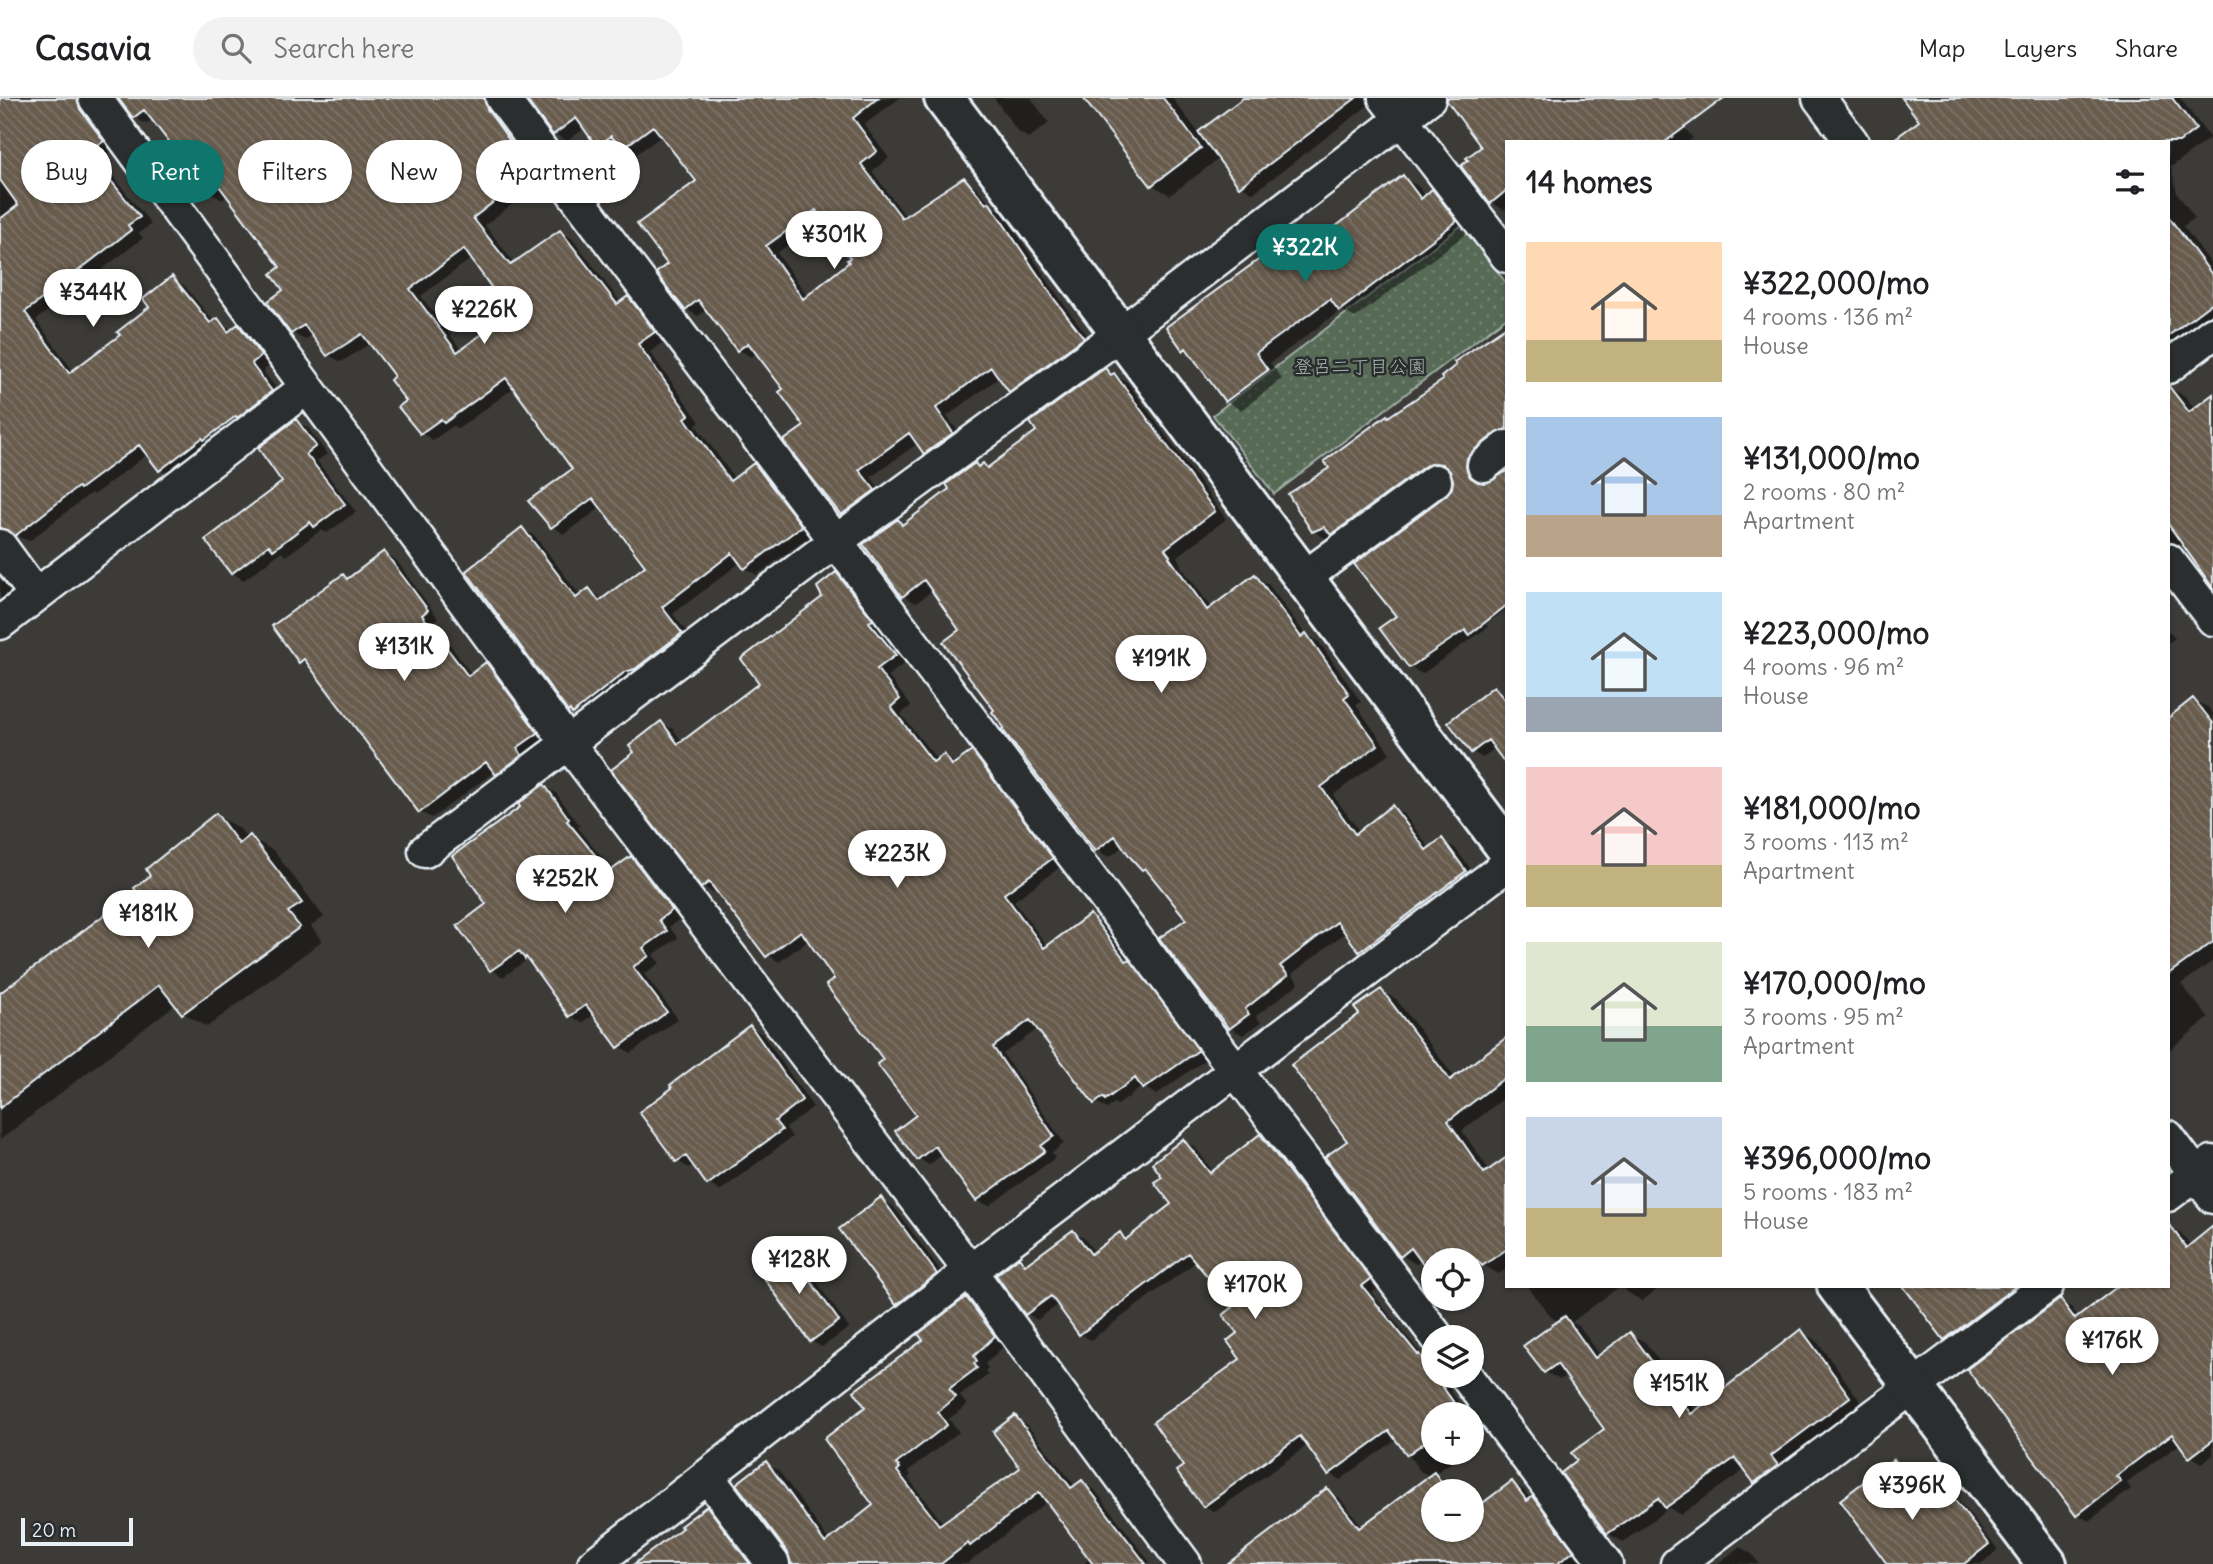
<!DOCTYPE html>
<meta charset="utf-8">
<style>
body{margin:0;font-family:Delius,"Klee One",sans-serif;background:#f2f2f2;color:#202124;height:100vh;display:flex;flex-direction:column;font-size:26px;white-space:nowrap}
*{box-sizing:border-box;margin:0}
p{font-size:23px;color:#757577}
.icon{flex:none;width:38px;height:38px;fill:none;stroke:currentColor;stroke-width:2;stroke-linecap:round;stroke-linejoin:round}
.map{position:relative;flex:1;overflow:hidden}
.panel{position:absolute;left:1505px;top:42px;width:665px;height:1148px;display:flex;flex-direction:column;background:#fff;border-radius:0px;box-shadow:0 2px 5px #0004}
.panel>*{flex:none}
.top-card{position:absolute;left:21px;top:42px;width:665px;height:63px;display:flex;gap:14px}
.tools{position:absolute;left:1421px;top:1150px;display:grid;gap:14px}
.tools a{display:grid;place-items:center;width:63px;height:63px;border-radius:50%;background:#fff;box-shadow:0 2px 5px #0004;font-size:35px}
.scale{position:absolute;left:21px;bottom:18px;width:112px;box-sizing:border-box;padding-left:7px;border:4px solid #e8f1f8;border-top:0;font-size:19px;line-height:24px;white-space:nowrap;color:#e8f1f8;-webkit-text-stroke:5px #2a2d2e;paint-order:stroke}
.price{position:absolute;translate:-50% -60px;padding:0 16px;border-radius:24px;background:#fff;color:#222;font-size:23px;line-height:46px;filter:drop-shadow(0 2px 4px #0008)}
.price::after{content:'';position:absolute;left:50%;top:42px;width:21px;height:16px;margin-left:-10px;background:inherit;clip-path:polygon(0 0,100% 0,50% 100%)}
.price.current{background:#0f766e;color:#fff}
ul{padding:0;list-style:none}
li{display:flex;align-items:center;gap:21px;height:175px;padding:0 21px}
li span{display:grid;place-items:center;flex:none;width:196px;height:140px;border-radius:0px;color:#555}
li>.icon{margin-inline-start:auto}
span .icon{width:84px;height:84px;fill:#fffc;stroke-width:1}
li b{font-size:30px}
h2{display:flex;justify-content:space-between;align-items:center;height:84px;padding:0 21px;font-size:30px}
.pill{padding:0 24px;border-radius:32px;background:#fff;box-shadow:0 2px 5px #0004;font-size:24px;line-height:63px}
.pill.current{background:#0f766e;color:#fff}
header{display:flex;align-items:center;gap:42px;box-sizing:border-box;height:98px;padding:0 35px;background:#fff;border-bottom:2px solid #e0e0e0}
header strong{font-size:33px}
nav{display:flex;gap:38px;margin-inline-start:auto;font-size:24px}
.search{width:490px;height:63px;background:#f2f2f2;display:flex;align-items:center;gap:18px;box-sizing:border-box;padding:0 24px;border-radius:38px;color:#757577;font-size:26px}
.map>svg:first-child{display:block}
.park{fill:url(#park-dots);stroke:#a0aea7;stroke-width:2}
.shadow{fill:#0007;fill-rule:evenodd}
.building{fill:url(#building-back-hatch);stroke:#e8f1f8;stroke-width:2;fill-rule:evenodd}
.lines{fill:none;stroke-linecap:round;stroke-linejoin:round}
.minor-casing{stroke:#e8f1f8;stroke-width:37}
.tertiary-casing{stroke:#e8f1f8;stroke-width:44}
.minor{stroke:#2a2d2e;stroke-width:32}
.tertiary{stroke:#2a2d2e;stroke-width:38}
.labels{text-anchor:middle;stroke-width:5;stroke-linejoin:round;paint-order:stroke}
.park-label{font-size:19px;fill:#a7b5af;stroke:#2a2d2e}
</style>
<header>
<strong>Casavia</strong>
<div class="search"><svg class="icon" aria-label="search" viewBox="0 0 24 24"><circle cx="10" cy="10" r="6"/><path d="M15 15l6 6"/></svg>Search here</div>
<nav><a>Map</a><a>Layers</a><a>Share</a></nav>
</header>
<div class="map">
<svg width="2213" height="1466" viewBox="0 0 2213 1466">
<defs>
<pattern id="park-dots" width="8" height="8" patternUnits="userSpaceOnUse" patternTransform="scale(1.75)"><rect width="8" height="8" fill="#576b56"/><path d="M2 2h.1M6 6h.1" fill="none" stroke="#6f816f" stroke-width="1.8" stroke-linecap="round"/></pattern>
<pattern id="building-back-hatch" width="6" height="6" patternUnits="userSpaceOnUse" patternTransform="scale(1.75)"><rect width="6" height="6" fill="#675b4e"/><path d="M-1 5l2 2M0 0l6 6M5-1l2 2" fill="none" stroke="#7d7368"/></pattern>
</defs>
<rect width="100%" height="100%" fill="#3c3b38"/>
<filter id="ink" filterUnits="userSpaceOnUse"><feTurbulence type="fractalNoise" baseFrequency=".0143" numOctaves="2"/><feDisplacementMap in="SourceGraphic" scale="14" xChannelSelector="R" yChannelSelector="G"/><feConvolveMatrix kernelMatrix="1 2 1 2 8 2 1 2 1" color-interpolation-filters="sRGB"/></filter>
<g filter="url(#ink)">
<!-- park -->
<path class="park" d="M1462 127 1507 186V219L1274 396 1213 317Z"/>
<!-- shadow -->
<path class="shadow" d="M2 0H91L115 50 100 62 151 126 139 135 143 140 36 222 74 274 123 238 152 210 172 180 184 187 214 224 218 222 233 233 238 228 251 236 273 266 264 272 265 276 284 300 172 379 160 372 148 356 93 397 91 395 29 443 12 436 0 442V24Z
M120 0H485L544 82 485 127 515 166 560 134 573 141 621 205 628 200 640 207 666 242 650 254 700 324 696 327 735 381 754 367 767 374 813 436 757 477 745 470 741 464 673 516 694 543 582 620 569 612 522 431 535 438 581 499 590 492 604 502 647 469 602 409 564 436 552 428 575 371 515 289 458 331 453 328 433 342 421 335 397 278 371 245 341 264 328 257 313 236 305 242 292 235 283 170 228 97 222 102 210 94 153 21 146 26 134 19ZM472 160 513 216 462 253 421 198Z
M544 0H900L864 27 889 60 872 73 906 119 964 81 976 89 993 108 1001 113 1067 211 1095 247 1022 300 1010 293 1000 279 947 318 965 343 938 362 925 355 918 345 871 379 886 400 855 422 843 415 806 328 786 291 758 254 751 259 739 252 708 211 698 218 686 211 670 167 699 83 663 37 635 57 621 47 610 55 598 47 585 30 567 43 554 36ZM824 121 853 161 852 165 808 199 777 155Z
M994 0H1031L1049 25 1029 40 1018 34Z
M1089 0H1172L1199 35 1246 0H1378L1253 95 1241 87 1220 60 1170 97 1152 87Z
M1448 0H1661L1693 40 1687 44H1507V109L1504 112 1491 104 1483 50Z
M1903 0H2180L2210 40 2171 69 2177 95 2195 120 2183 128 2213 168V224L2168 258V44L1921 24Z
M1403 80 1418 88 1426 99 1432 93 1448 102 1471 132 1355 220 1341 212 1270 265 1282 281 1241 312 1226 303 1192 256 1184 251 1276 151 1293 163Z
M1105 272 1127 284 1226 421 1177 459 1182 466 1180 467 1212 510 1255 478 1268 486 1305 536 1319 544 1361 604 1356 607 1390 655 1333 697 1360 734 1392 709 1405 717 1430 751 1442 742 1455 750 1478 781 1373 860 1360 853 1346 834 1292 876 1299 885 1256 918 1261 924 1243 937 1230 930 1189 821 1152 776 1144 771 1124 748 1109 759 1096 752 1006 630 961 533 933 492 916 505 903 498 898 423 904 427 951 391 975 367 979 370 983 367 989 370 1039 333Z
M1446 282 1507 308 1390 400 1343 442 1333 436 1325 440 1313 433 1331 371 1389 321Z
M2168 289 2185 298 2195 311 2213 298V488L2186 452 2172 456 2168 461Z
M296 323 308 330 327 356 317 363 356 414 327 435 321 432 286 458 281 454 244 482 232 475 284 384Z
M1507 375V511L1486 526 1488 529 1422 576 1410 569 1398 518 1486 387Z
M384 455 396 462 438 520 433 524 472 577 486 566 498 573 549 642 509 682 495 673 432 720 420 714 312 570 300 563 343 478 349 481Z
M0 468 15 491 0 504Z
M837 476 848 483 883 529 880 531 906 564 888 578 911 608 901 616 938 663 944 658 957 666 972 655 984 661 1063 767 1014 803 1048 849 1090 819 1102 825 1132 864 1141 870 1209 959 1156 997 1143 988 1118 1007 1114 1005 1107 1011 1096 1004 1039 930 1003 956 1064 1045 1052 1055 1055 1060 989 1108 977 1102 943 1056 929 1067 918 1060V1017L837 882 809 842 779 864 768 857 718 792 714 795 703 789 636 654 661 625 673 631 683 645 762 585 824 499Z
M2168 533 2175 540 2168 545Z
M1494 590 1505 597 1507 595V660L1495 650 1483 660 1472 654Z
M2194 602 2209 610 2213 616V863L2181 886 2209 920 2168 953V622Z
M544 688 556 695 580 728 578 730 613 773 631 760 643 767 683 819 669 829 678 840 653 857 660 865 644 876 678 921 631 955 619 948 595 916 582 925 571 918 530 862 528 861 503 879 492 872 488 806 523 709Z
M217 718 240 731 248 741 250 739 274 753 324 819 311 828 322 843 207 929 183 915 176 906 0 1042V898L139 793Z
M1381 893 1396 901 1455 980 1507 942V1003L1504 1000 1462 1033 1490 1073 1507 1061V1170L1499 1176 1483 1167 1472 1176V1162H1433V1176L1422 1162 1416 1166 1401 1157 1349 1043 1361 917Z
M751 929 762 936 813 1009 786 1030 792 1039 720 1093 708 1086 694 1066 689 1070 677 1063Z
M1261 1038 1272 1045 1381 1188 1372 1195 1426 1262 1431 1265 1433 1268V1278H1440L1467 1316H1433V1354H1465L1435 1376 1446 1383 1454 1393H1433V1432H1472V1415L1512 1386 1524 1392 1531 1402 1533 1401 1545 1407 1586 1466H1238L1327 1392 1339 1399 1363 1429 1431 1379 1420 1373 1397 1341 1340 1382 1329 1375 1308 1347 1215 1414 1204 1408 1185 1368 1243 1261 1236 1209 1197 1163 1091 1242 1080 1236 1059 1206 1037 1222 1026 1215 1019 1161 1028 1167 1073 1134 1084 1140 1095 1155 1120 1136 1128 1141 1173 1106 1164 1079 1184 1043 1195 1049 1214 1075Z
M881 1101 893 1108 948 1183 910 1213 898 1206Z
M2171 1129 2182 1136 2191 1148 2213 1141V1357L2202 1365 2191 1358 2181 1345 2127 1385 2131 1391 2089 1423 2077 1416 2060 1203 2072 1210 2079 1220 2168 1188Z
M790 1156 801 1162 849 1230 822 1249 811 1243Z
M1527 1188H1620L1572 1224 1579 1228 1601 1258 1630 1236 1645 1244 1696 1314 1801 1234 1816 1242 1864 1308 1770 1392 1755 1384 1746 1371 1680 1417 1669 1410 1623 1444 1608 1435 1564 1376 1580 1362 1606 1331 1567 1277 1560 1282 1545 1274 1559 1224 1551 1219Z
M1623 1188H1662L1642 1203 1627 1194Z
M1905 1188H2046L1961 1250 1945 1241Z
M967 1201 979 1208 1006 1246 985 1266 988 1270 985 1273 988 1277 960 1298 967 1307 949 1321 959 1334 908 1373 911 1378 908 1380 944 1426 1023 1370 1015 1320 1027 1327 1076 1389 1082 1384 1094 1391 1150 1464 1147 1466H1087L1085 1464 1090 1460 1048 1403 967 1466H802L767 1366 779 1373 830 1444 876 1407 868 1310 925 1242Z
M1894 1363 1904 1369 1929 1403 1945 1392 1955 1398 1998 1452 1981 1466H1883L1887 1463Z
M707 1410 718 1417 756 1466H637L684 1431Z
M1740 1449 1752 1456 1759 1466H1717Z"/>
<!-- building -->
<path class="building" d="M0 0H77L80 11 104 43 88 54 140 119 128 127 131 132 25 214 69 275 120 237 117 234 149 209 143 201 172 178 210 225 218 220 228 234 238 226 261 258 252 265 253 268 272 293 237 320 236 318 204 342 202 340 159 373 139 347 80 391 78 389 15 438 8 432 0 430V121L18 107 0 82Z
M118 0H484L487 11 532 74 473 120 510 167 560 132 617 206 628 198 655 234 638 246 689 317 685 320 730 383 754 365 802 428 744 471 732 455 662 509 682 535 635 571 625 574 572 616 570 612 568 614 466 473 522 429 576 500 589 490 599 503 645 468 633 452 593 400 551 430 528 403 572 371 506 280 444 325 441 321 420 336 398 309 406 303 390 282 394 278 362 236 327 258 304 227 291 236 267 204 283 192 271 176 280 169 219 88 209 96 144 12 133 20ZM464 151 510 216 457 254 410 191Z
M525 0H878L853 20 877 53 861 66 902 120 964 79 986 106 989 104 1055 202 1084 240 1009 294 991 269 936 310 953 335 924 356 909 335 859 372 875 392 841 417 783 343 804 328 779 294 783 291 748 245 737 253 698 202 685 212 656 175 667 166 637 126 696 83 653 28 622 51 611 38 597 49 576 20 553 37ZM816 112 850 160 847 162 849 164 803 201 766 148Z
M1083 0H1163L1201 50 1151 88Z
M1243 0H1356L1239 89 1198 34Z
M1447 0H1724L1665 44H1507V92L1490 106 1461 68 1468 62 1466 60 1481 49 1447 3Z
M1902 0H2172L2196 31 2179 44H1890L1919 23Z
M1403 77 1421 101 1432 91 1457 123 1339 213 1330 201 1256 255 1268 272 1225 304 1186 250 1183 253 1166 229 1276 149 1288 165Z
M2168 118 2213 178V204L2168 238Z
M1507 228V331L1496 335 1473 353 1467 360 1466 369 1470 379 1478 384 1486 385 1507 373V507L1469 537 1465 532 1409 570 1379 530 1396 518 1354 466 1446 397 1452 390 1453 382 1450 373 1442 366 1434 365 1425 368 1331 437 1324 429 1312 434 1288 396 1329 370 1324 363 1387 317 1388 319 1443 282 1441 279 1456 267 1454 264Z
M1105 270 1111 277 1114 275 1215 413 1165 451 1170 458 1169 459 1207 512 1255 476 1301 539 1306 535 1349 596 1344 600 1378 647 1321 689 1355 736 1392 707 1426 752 1442 740 1466 773 1359 854 1337 824 1280 868 1288 877 1245 911 1249 916 1229 931 1159 840 1186 821 1145 770 1142 772 1131 760 1115 738 1095 753 1002 631 1004 630 992 614 994 612 943 544 959 532 924 482 902 499 863 446 898 421 902 427 949 391 946 386 975 365 978 369 983 365 987 370 1036 333 1030 324Z
M2168 287 2189 314 2213 296V490L2168 426Z
M296 321 316 348 306 356 345 406 314 429 310 424 273 452 269 447 231 476 205 442 282 384 258 350Z
M384 453 428 512 422 517 468 578 486 564 538 635 517 650 522 657 496 677 486 664 419 715 304 561 299 565 272 528 343 476 347 481Z
M836 474 873 522 869 524 896 557 877 571 900 601 891 609 933 664 944 656 952 667 972 653 1053 760 1004 796 1044 850 1090 816 1126 863 1130 861 1199 952 1143 991 1135 980 1105 1002 1103 999 1094 1006 1030 922 993 949 1054 1038 1041 1048 1045 1053 976 1103 935 1048 917 1062 895 1033 916 1017 877 966 883 961 826 887 834 881 801 833 766 859 709 784 701 790 611 672 634 654 629 648 661 623 678 646 759 585 741 561 822 499 817 489Z
M1494 588 1507 605V668L1488 642 1471 655 1448 624Z
M2193 600 2213 625V844L2168 876V620Z
M544 686 569 721 567 723 609 774 631 758 672 812 659 822 667 833 643 850 649 858 633 869 667 914 618 950 586 907 569 919 526 859 525 861 519 853 490 873 457 828 486 806 452 758 520 709 518 706Z
M216 715 239 746 250 737 281 777 302 805 288 814 300 829 182 916 159 887 0 1010V895L136 793 134 790 150 778 146 771Z
M1381 891 1450 982 1507 939V978L1448 1023 1484 1075 1507 1059V1151L1482 1168 1477 1162H1433V1175L1431 1177 1411 1150 1400 1159 1325 1059 1347 1043 1291 967 1359 916 1354 910Z
M750 927 802 1002 775 1023 782 1032 707 1087 686 1058 676 1064 639 1014 672 990 670 987Z
M1260 1036 1371 1181 1362 1188 1418 1257 1419 1256 1462 1316H1433V1338L1407 1357 1389 1333 1328 1377 1300 1338 1203 1409 1176 1373 1183 1368 1153 1324 1240 1261 1227 1243 1237 1235 1223 1217 1233 1209 1188 1155 1079 1237 1051 1198 1025 1217 996 1177 1019 1159 1025 1167 1073 1132 1091 1156 1120 1134 1125 1142 1171 1106 1154 1084 1162 1079 1152 1065 1183 1041 1210 1075Z
M881 1099 937 1176 896 1207 839 1131Z
M2168 1124 2186 1150 2213 1128V1342L2189 1360 2172 1336 2116 1378 2121 1383 2076 1418 1967 1271 2060 1201 2075 1221 2118 1188H2168Z
M790 1154 839 1223 810 1244 759 1173Z
M1903 1188H2016L1944 1242Z
M966 1199 995 1238 974 1258 977 1263 974 1265 977 1270 949 1291 956 1299 938 1314 947 1327 896 1366 900 1370 897 1373 939 1427 1020 1370 993 1334 1015 1317 1071 1390 1082 1382 1146 1466H1093L1039 1394 970 1448 968 1445 941 1466H791L788 1455 736 1386 766 1363 825 1445 873 1407 824 1341 865 1309 854 1293 923 1242 918 1236Z
M1565 1218 1595 1260 1630 1234 1691 1316 1801 1231 1850 1299 1771 1358 1778 1367 1754 1385 1735 1360 1665 1410 1658 1400 1607 1436 1561 1375 1577 1362 1571 1355 1604 1331 1557 1266 1544 1275 1523 1248Z
M1894 1361 1925 1404 1945 1390 1989 1446 1964 1466H1887L1840 1402Z
M1434 1374 1448 1393H1433V1432H1472V1413L1512 1383 1527 1403 1533 1398 1574 1453 1557 1466H1227L1327 1390 1359 1430Z
M707 1408 750 1466H634L682 1430 680 1428Z"/>
<g class="lines">
<defs>
<path id="minor" d="M95 0 568 645 970 1173 1185 1466
M502 0C812 414 1127 824 1437 1239
M1385 0 1507 158
M1819 0 1852 44
M2168 269 2213 235
M1484 367 1507 349
M0 448 36 497
M2168 462 2213 521
M1305 479 1435 383
M0 525 306 290
M425 753 835 444 1120 236 1429 0
M2168 1039 2213 1099
M2168 1097 2212 1064
M1466 1278 1606 1466
M707 1378 773 1466
M594 1466 970 1173 1507 767
M1677 1466 2047 1188"/>
<path id="tertiary" d="M944 0 1507 751
M1837 1188 2047 1466"/>
</defs>
<!-- minor casing -->
<use href="#minor" class="minor-casing"/>
<!-- tertiary casing -->
<use href="#tertiary" class="tertiary-casing"/>
<!-- minor -->
<use href="#minor" class="minor"/>
<!-- tertiary -->
<use href="#tertiary" class="tertiary"/>
</g>
</g>
<g class="labels">
<!-- park labels -->
<g class="park-label">
<text x="1360" y="275">登呂二丁目公園</text>
</g>
</g>
</svg>
<div class="tools">
<a><svg class="icon" aria-label="locate" viewBox="0 0 24 24"><circle cx="12" cy="12" r="6"/><path d="M12 2v4M12 18v4M2 12h4M18 12h4"/></svg></a>
<a><svg class="icon" aria-label="layers" viewBox="0 0 24 24"><path d="M12 4l9 5-9 5-9-5zM3 14l9 5 9-5"/></svg></a>
<a>+</a>
<a>−</a>
</div>
<div class="scale">20 m</div>
<b class="price" style="left:834px;top:173px">¥301K</b>
<b class="price current" style="left:1305px;top:186px">¥322K</b>
<b class="price" style="left:93px;top:231px">¥344K</b>
<b class="price" style="left:484px;top:248px">¥226K</b>
<b class="price" style="left:404px;top:585px">¥131K</b>
<b class="price" style="left:1161px;top:597px">¥191K</b>
<b class="price" style="left:897px;top:792px">¥223K</b>
<b class="price" style="left:565px;top:817px">¥252K</b>
<b class="price" style="left:148px;top:852px">¥181K</b>
<b class="price" style="left:799px;top:1198px">¥128K</b>
<b class="price" style="left:1255px;top:1223px">¥170K</b>
<b class="price" style="left:2112px;top:1279px">¥176K</b>
<b class="price" style="left:1679px;top:1322px">¥151K</b>
<b class="price" style="left:1912px;top:1424px">¥396K</b>
<div class="top-card">
<a class="pill">Buy</a>
<a class="pill current">Rent</a>
<a class="pill">Filters</a>
<a class="pill">New</a>
<a class="pill">Apartment</a>
</div>
<section class="panel">
<h2>14 homes<svg class="icon" aria-label="filters" viewBox="0 0 24 24"><path d="M4 7h16M4 17h16"/><circle cx="9" cy="7" r="2"/><circle cx="15" cy="17" r="2"/></svg></h2>
<ul>
<li><span style="background:linear-gradient(#ffd9b3 70%,#c2b280 0)"><svg class="icon" aria-label="home" viewBox="0 0 24 24"><path d="M3 11l9-7 9 7M6 9v11h12V9"/></svg></span><div><b>¥322,000/mo</b><p>4 rooms · 136 m²</p><p>House</p></div></li>
<li><span style="background:linear-gradient(#a9c7e8 70%,#b9a48a 0)"><svg class="icon" aria-label="home" viewBox="0 0 24 24"><path d="M3 11l9-7 9 7M6 9v11h12V9"/></svg></span><div><b>¥131,000/mo</b><p>2 rooms · 80 m²</p><p>Apartment</p></div></li>
<li><span style="background:linear-gradient(#bfe0f5 75%,#9aa5b1 0)"><svg class="icon" aria-label="home" viewBox="0 0 24 24"><path d="M3 11l9-7 9 7M6 9v11h12V9"/></svg></span><div><b>¥223,000/mo</b><p>4 rooms · 96 m²</p><p>House</p></div></li>
<li><span style="background:linear-gradient(#f6c9c9 70%,#c2b280 0)"><svg class="icon" aria-label="home" viewBox="0 0 24 24"><path d="M3 11l9-7 9 7M6 9v11h12V9"/></svg></span><div><b>¥181,000/mo</b><p>3 rooms · 113 m²</p><p>Apartment</p></div></li>
<li><span style="background:linear-gradient(#dfe7d0 60%,#7fa58c 0)"><svg class="icon" aria-label="home" viewBox="0 0 24 24"><path d="M3 11l9-7 9 7M6 9v11h12V9"/></svg></span><div><b>¥170,000/mo</b><p>3 rooms · 95 m²</p><p>Apartment</p></div></li>
<li><span style="background:linear-gradient(#c9d6e8 65%,#c2b280 0)"><svg class="icon" aria-label="home" viewBox="0 0 24 24"><path d="M3 11l9-7 9 7M6 9v11h12V9"/></svg></span><div><b>¥396,000/mo</b><p>5 rooms · 183 m²</p><p>House</p></div></li>
</ul>
</section>
</div>
